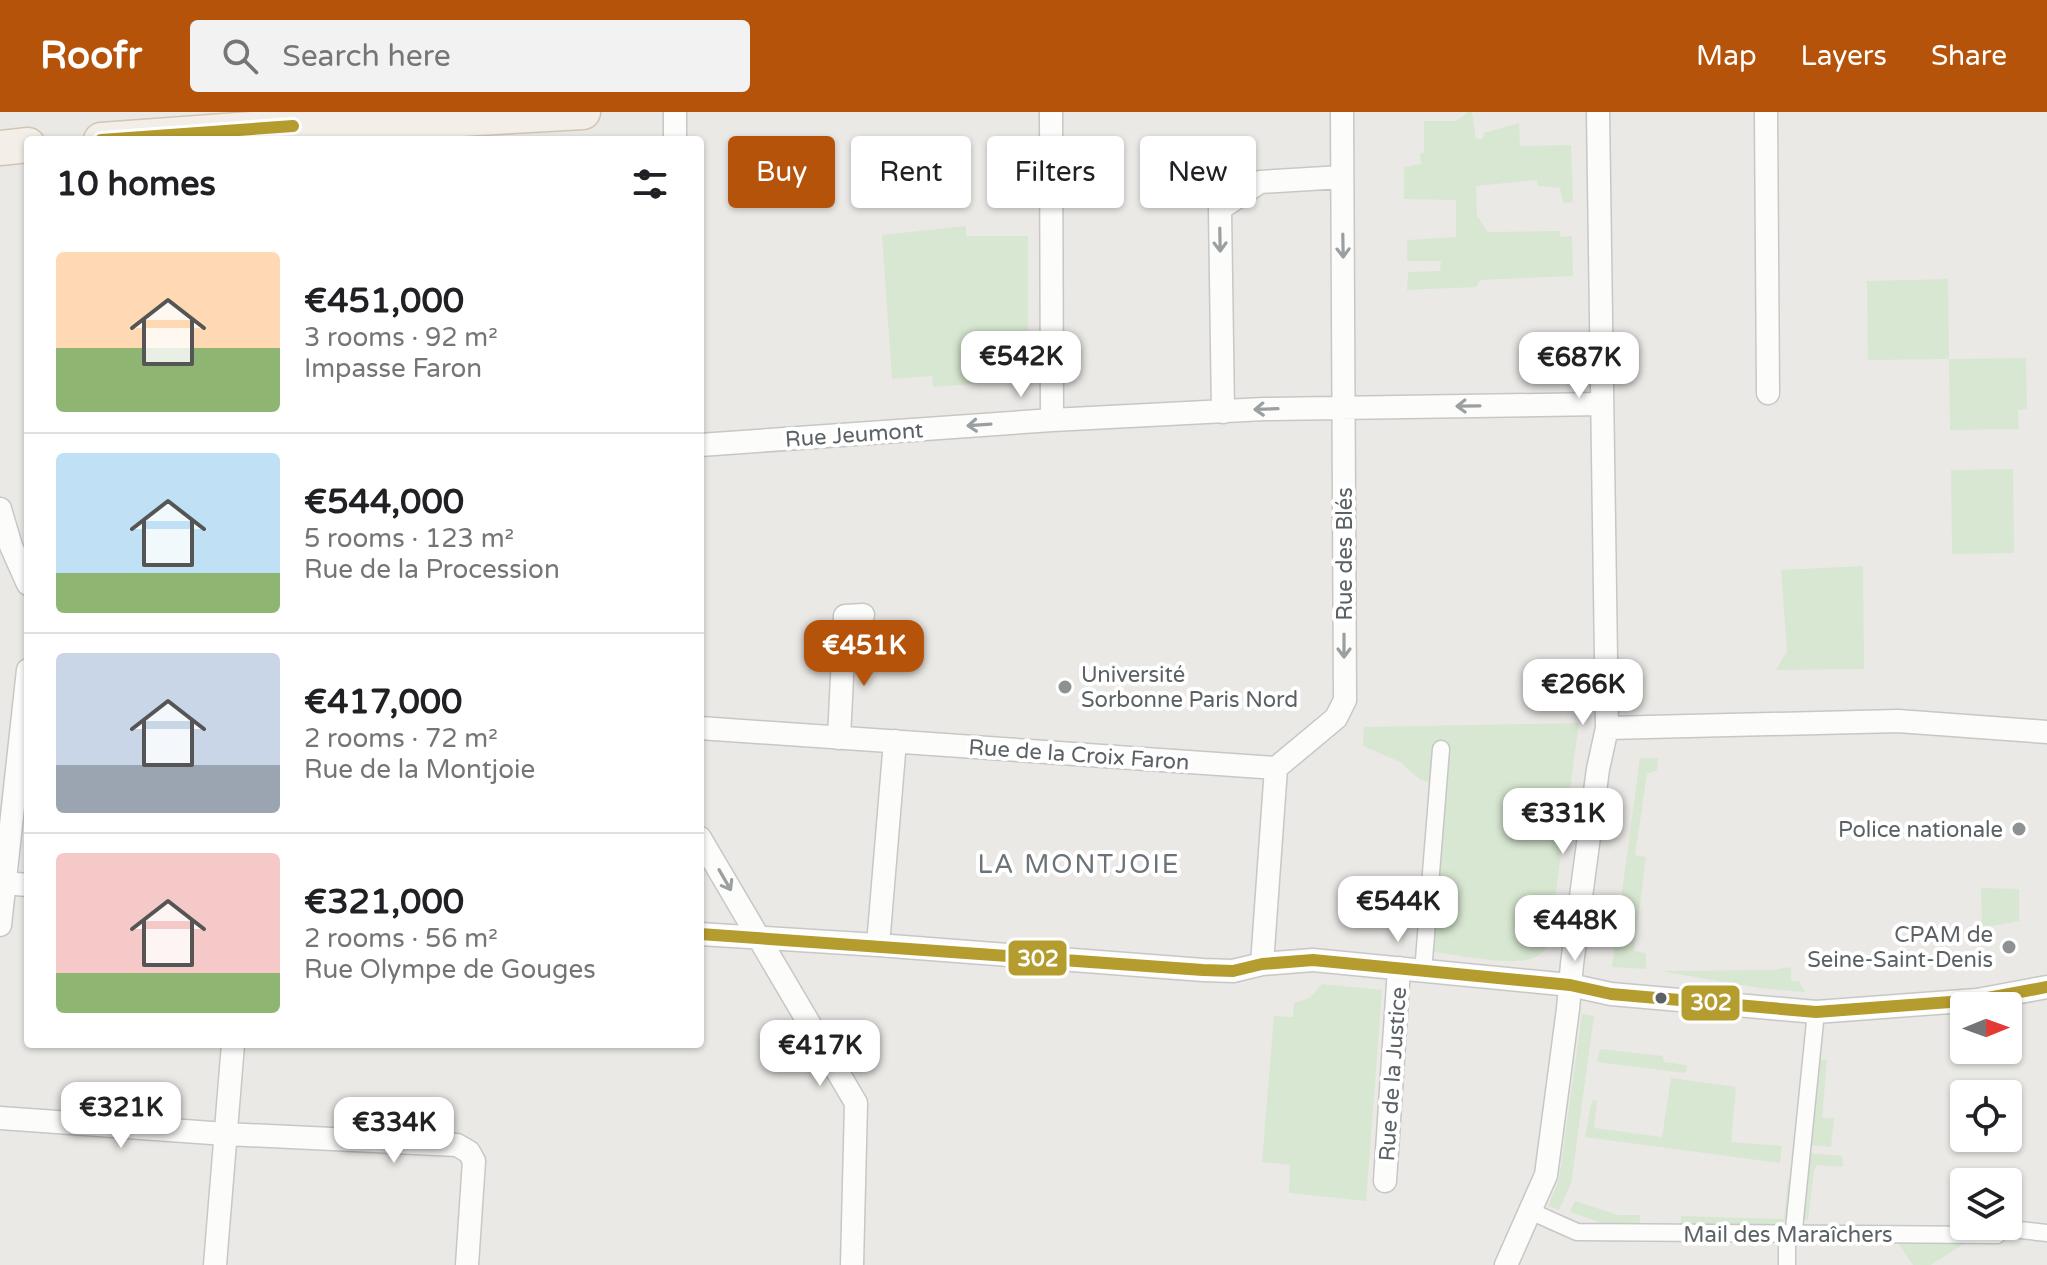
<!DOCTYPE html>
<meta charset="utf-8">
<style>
body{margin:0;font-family:"Varela Round",sans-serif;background:#f2f2f2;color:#202124;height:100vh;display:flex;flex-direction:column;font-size:30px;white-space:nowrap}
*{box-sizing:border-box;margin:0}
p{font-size:26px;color:#757577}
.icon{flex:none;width:44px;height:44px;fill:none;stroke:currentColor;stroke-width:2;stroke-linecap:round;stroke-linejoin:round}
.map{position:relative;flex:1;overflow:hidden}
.sheet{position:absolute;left:24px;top:24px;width:680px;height:912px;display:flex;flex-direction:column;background:#fff;border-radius:8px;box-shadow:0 2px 6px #0004}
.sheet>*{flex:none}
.hud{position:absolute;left:728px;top:24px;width:760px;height:72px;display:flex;gap:16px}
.needle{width:52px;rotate:89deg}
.tools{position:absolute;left:1950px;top:880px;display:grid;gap:16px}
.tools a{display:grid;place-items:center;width:72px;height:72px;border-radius:8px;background:#fff;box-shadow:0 2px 6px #0004;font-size:40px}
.price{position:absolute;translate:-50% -68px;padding:0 18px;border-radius:16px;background:#fff;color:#222;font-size:26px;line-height:52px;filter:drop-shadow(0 2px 4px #0008)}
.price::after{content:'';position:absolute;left:50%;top:48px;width:24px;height:18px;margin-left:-12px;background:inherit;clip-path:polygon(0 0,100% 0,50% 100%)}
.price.selected{background:#b45309;color:#fff}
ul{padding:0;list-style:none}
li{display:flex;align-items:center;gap:24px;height:200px;padding:0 32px}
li+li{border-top:2px solid #e0e0e0}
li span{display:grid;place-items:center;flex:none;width:224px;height:160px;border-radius:8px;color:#555}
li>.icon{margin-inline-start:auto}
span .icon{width:96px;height:96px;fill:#fffc;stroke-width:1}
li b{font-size:34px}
h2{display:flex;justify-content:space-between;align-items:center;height:96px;padding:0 32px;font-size:34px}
.pill{padding:0 28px;border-radius:8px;background:#fff;box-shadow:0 2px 6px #0004;font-size:28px;line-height:72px}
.pill.selected{background:#b45309;color:#fff}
header{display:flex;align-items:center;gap:48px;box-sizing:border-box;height:112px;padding:0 40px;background:#b45309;color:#fff}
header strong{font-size:38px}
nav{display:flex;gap:44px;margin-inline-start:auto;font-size:28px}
.search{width:560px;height:72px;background:#f2f2f2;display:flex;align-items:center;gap:20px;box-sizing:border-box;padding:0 28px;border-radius:8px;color:#757577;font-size:30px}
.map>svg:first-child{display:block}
.green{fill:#d7e7d1}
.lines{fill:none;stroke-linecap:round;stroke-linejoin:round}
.pedestrian-casing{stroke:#c7c7c7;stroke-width:19}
.minor-casing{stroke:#c7c7c7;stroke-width:25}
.primary-casing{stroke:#d3c5b4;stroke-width:37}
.pedestrian{stroke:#fcfcfb;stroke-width:16}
.minor{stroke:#fcfcfb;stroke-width:22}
.primary{stroke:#f3eee7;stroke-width:34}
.bus-1-casing{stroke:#fff;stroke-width:18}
.bus-1{stroke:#b59c2e;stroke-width:12}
.oneway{stroke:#9b9fa0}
.poi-dot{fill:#8d9192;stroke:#fff;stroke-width:3}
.bus-dot{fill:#5b6164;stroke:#fff;stroke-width:3}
.labels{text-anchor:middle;stroke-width:8;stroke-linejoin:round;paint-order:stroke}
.street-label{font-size:22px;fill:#5b6164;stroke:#fff}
.poi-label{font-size:22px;fill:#5b6164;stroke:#fff;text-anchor:end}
.quarter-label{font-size:26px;letter-spacing:2px;fill:#6c7376;stroke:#fff}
.line-badge{stroke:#fff;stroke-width:3}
.badge-label{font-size:22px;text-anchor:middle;font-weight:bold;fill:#fff}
</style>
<header>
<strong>Roofr</strong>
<div class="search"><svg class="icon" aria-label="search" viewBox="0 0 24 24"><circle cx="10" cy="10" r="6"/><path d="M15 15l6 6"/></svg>Search here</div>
<nav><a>Map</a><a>Layers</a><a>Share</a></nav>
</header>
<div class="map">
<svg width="2047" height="1153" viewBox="0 0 2047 1153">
<rect width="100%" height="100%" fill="#ebe9e6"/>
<!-- green -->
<path class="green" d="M1468 0H1472L1476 27H1483L1484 21 1519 11 1520 34 1571 33 1573 90 1563 91 1560 76 1538 74 1537 68 1476 74 1477 104 1488 120 1559 119 1561 125 1572 124 1573 164 1480 168 1476 175 1407 178 1408 160 1440 159 1441 149H1407V128L1456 125V88L1404 87V55L1421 52 1420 42 1424 40V9H1456Z
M966 114V124H1028V257H1024V268L933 275 932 264 892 267 882 123Z
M1948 167 1949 247 2026 246 2027 297 2018 298 2019 317 1950 318 1949 247 1868 248 1867 169Z
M2013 357 2014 441 1952 442 1951 358Z
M1863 454 1864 557 1776 558 1787 539 1781 458Z
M1579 611 1549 831C1544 839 1539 845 1530 847 1510 854 1452 842 1428 839L1441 674 1419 667 1400 650 1363 634 1364 615Z
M1640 646H1658L1657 658 1647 662 1635 743 1646 745 1634 839 1646 841V857L1612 855Z
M1981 776 2019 777V809L1982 816Z
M1791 855V869H1799L1805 880 1759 876 1660 859 1772 858Z
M1322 872 1382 878 1366 1089 1289 1081 1290 1053 1262 1050 1274 904 1293 905 1294 891 1310 886Z
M1582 902 1594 904 1571 1072 1559 1098 1548 1094 1559 1067Z
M1600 937 1663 944 1664 950 1687 953 1686 961 1597 950Z
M1818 947 1827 948 1822 1006H1834L1831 1035 1809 1033Z
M1671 966 1736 975 1731 1030 1782 1034 1780 1051 1585 1025 1592 988 1597 989 1594 1016 1662 1025Z
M1808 1041 1842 1044 1843 1055 1817 1053 1814 1059 1808 1108H1801Z
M1788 1068 1796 1069 1793 1108H1784V1118L1680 1117 1681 1104 1784 1107Z
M1575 1089 1618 1103H1640V1116H1617L1570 1100Z
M1967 1130 1931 1153H1913L1898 1131Z"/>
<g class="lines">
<defs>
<path id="pedestrian" d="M1423 860 1441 637
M1530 1099 1577 1120 1997 1123 2002 1116 2047 1121
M1787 1153V1129L1794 1117 1816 900"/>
<path id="minor" d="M675 0V28
M1051 0 1052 308
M1766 0 1768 281
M1223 300 1220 97 1260 70 1342 65
M700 333 1052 308 1264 297 1602 292
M0 397 11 434 28 472
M700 616 1276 656
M1607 616 1898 609 2047 620
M839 626 845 504 863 503
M700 726 856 991 852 1153
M4 771 28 773
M0 813 28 558
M700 822 878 833 1203 858 1233 859 1262 852 1313 848 1570 873 1611 882 1816 900 1977 888 2047 875
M878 833 895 629
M1262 852 1276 656 1336 606 1345 588 1342 0
M0 1006 226 1022 457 1033 469 1040 474 1049 467 1153
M1385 1069 1399 856
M215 1153 233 932
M1506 1153 1546 1063 1568 897 1572 852 1598 657 1607 616 1598 0"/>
<path id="primary" d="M101 28 293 14H341L583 0
M0 36 28 33"/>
</defs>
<!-- pedestrian casing -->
<use href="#pedestrian" class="pedestrian-casing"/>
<!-- minor casing -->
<use href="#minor" class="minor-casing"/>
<!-- primary casing -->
<use href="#primary" class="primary-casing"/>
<!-- pedestrian -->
<use href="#pedestrian" class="pedestrian"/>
<!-- minor -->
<use href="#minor" class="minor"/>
<!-- primary -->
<use href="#primary" class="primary"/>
<defs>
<path id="bus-1" d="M101 28 293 14
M700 822 1203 858 1233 859 1262 852 1313 848 1570 873 1611 882 1816 900 1977 888 2047 875"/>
</defs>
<!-- bus-1 casing -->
<use href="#bus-1" class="bus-1-casing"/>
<!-- bus-1 -->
<use href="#bus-1" class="bus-1"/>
</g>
<!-- one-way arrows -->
<defs><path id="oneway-shaft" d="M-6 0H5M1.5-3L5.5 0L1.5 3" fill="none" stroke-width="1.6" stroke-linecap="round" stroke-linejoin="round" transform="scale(2)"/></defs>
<g class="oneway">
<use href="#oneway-shaft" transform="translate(1220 128) rotate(89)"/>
<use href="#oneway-shaft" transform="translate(1343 134) rotate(89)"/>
<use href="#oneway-shaft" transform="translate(1468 294) rotate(179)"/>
<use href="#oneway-shaft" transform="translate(1266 297) rotate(178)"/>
<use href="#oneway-shaft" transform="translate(979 313) rotate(176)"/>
<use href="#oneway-shaft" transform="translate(1344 534) rotate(90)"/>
<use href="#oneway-shaft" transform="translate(725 768) rotate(60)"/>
</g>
<!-- markers -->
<g class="poi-dot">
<circle cx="1065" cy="575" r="8"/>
<circle cx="2019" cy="717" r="8"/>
<circle cx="2009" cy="835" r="8"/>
</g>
<circle class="bus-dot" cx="1661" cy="886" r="7"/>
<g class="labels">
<!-- street labels -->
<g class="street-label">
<text transform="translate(854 322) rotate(-4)" y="8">Rue Jeumont</text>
<text transform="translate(1344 442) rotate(-90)" y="8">Rue des Blés</text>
<text transform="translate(1079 642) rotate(4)" y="8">Rue de la Croix Faron</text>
<text transform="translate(1392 962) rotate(-86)" y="8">Rue de la Justice</text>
<text x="1788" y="1130">Mail des Maraîchers</text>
</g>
<!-- poi labels -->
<g class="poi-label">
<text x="1081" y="570" text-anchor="start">Université<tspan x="1081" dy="25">Sorbonne Paris Nord</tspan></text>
<text x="2003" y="725">Police nationale</text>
<text x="1993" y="830">CPAM de<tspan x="1993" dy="25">Seine-Saint-Denis</tspan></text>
</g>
<!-- quarter labels -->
<g class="quarter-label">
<text x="1079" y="761">LA MONTJOIE</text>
</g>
</g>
<g class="line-badge">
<rect x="1007" y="827" width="61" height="38" rx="8" fill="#b59c2e"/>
<rect x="1680" y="872" width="61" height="38" rx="8" fill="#b59c2e"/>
</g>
<g class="badge-label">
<text x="1038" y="854">302</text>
<text x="1711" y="898">302</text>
</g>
</svg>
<div class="tools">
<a><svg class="needle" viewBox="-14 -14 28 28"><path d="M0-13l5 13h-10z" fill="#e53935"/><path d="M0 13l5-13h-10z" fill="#757577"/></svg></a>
<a><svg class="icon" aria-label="locate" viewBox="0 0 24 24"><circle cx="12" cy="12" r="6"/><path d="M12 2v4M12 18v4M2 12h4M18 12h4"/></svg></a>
<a><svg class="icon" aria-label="layers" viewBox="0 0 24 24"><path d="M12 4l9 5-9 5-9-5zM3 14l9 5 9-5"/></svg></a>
</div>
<b class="price" style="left:1021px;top:287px">€542K</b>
<b class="price" style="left:1579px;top:288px">€687K</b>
<b class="price selected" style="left:864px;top:576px">€451K</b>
<b class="price" style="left:1583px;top:615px">€266K</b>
<b class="price" style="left:1563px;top:744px">€331K</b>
<b class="price" style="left:1398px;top:832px">€544K</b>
<b class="price" style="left:1575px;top:851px">€448K</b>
<b class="price" style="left:820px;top:976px">€417K</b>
<b class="price" style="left:121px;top:1038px">€321K</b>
<b class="price" style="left:394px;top:1053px">€334K</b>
<div class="hud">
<a class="pill selected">Buy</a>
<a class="pill">Rent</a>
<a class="pill">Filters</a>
<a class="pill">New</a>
</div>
<section class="sheet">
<h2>10 homes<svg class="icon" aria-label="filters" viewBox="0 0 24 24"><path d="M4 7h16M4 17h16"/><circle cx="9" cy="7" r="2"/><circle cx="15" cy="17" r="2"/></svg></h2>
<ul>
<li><span style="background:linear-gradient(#ffd9b3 60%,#8fb573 0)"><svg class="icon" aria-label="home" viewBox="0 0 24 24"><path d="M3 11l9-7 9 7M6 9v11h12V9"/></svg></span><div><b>€451,000</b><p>3 rooms · 92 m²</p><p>Impasse Faron</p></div></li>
<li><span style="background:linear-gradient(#bfe0f5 75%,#8fb573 0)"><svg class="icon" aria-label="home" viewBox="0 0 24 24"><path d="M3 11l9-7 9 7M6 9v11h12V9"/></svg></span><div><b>€544,000</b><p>5 rooms · 123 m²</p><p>Rue de la Procession</p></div></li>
<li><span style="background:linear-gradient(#c9d6e8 70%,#9aa5b1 0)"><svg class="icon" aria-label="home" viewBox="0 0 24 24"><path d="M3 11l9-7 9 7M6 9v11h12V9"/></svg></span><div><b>€417,000</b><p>2 rooms · 72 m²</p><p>Rue de la Montjoie</p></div></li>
<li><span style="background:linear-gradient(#f6c9c9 75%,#8fb573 0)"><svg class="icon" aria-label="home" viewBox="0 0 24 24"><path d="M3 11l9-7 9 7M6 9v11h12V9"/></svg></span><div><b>€321,000</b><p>2 rooms · 56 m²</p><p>Rue Olympe de Gouges</p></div></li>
</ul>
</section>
</div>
